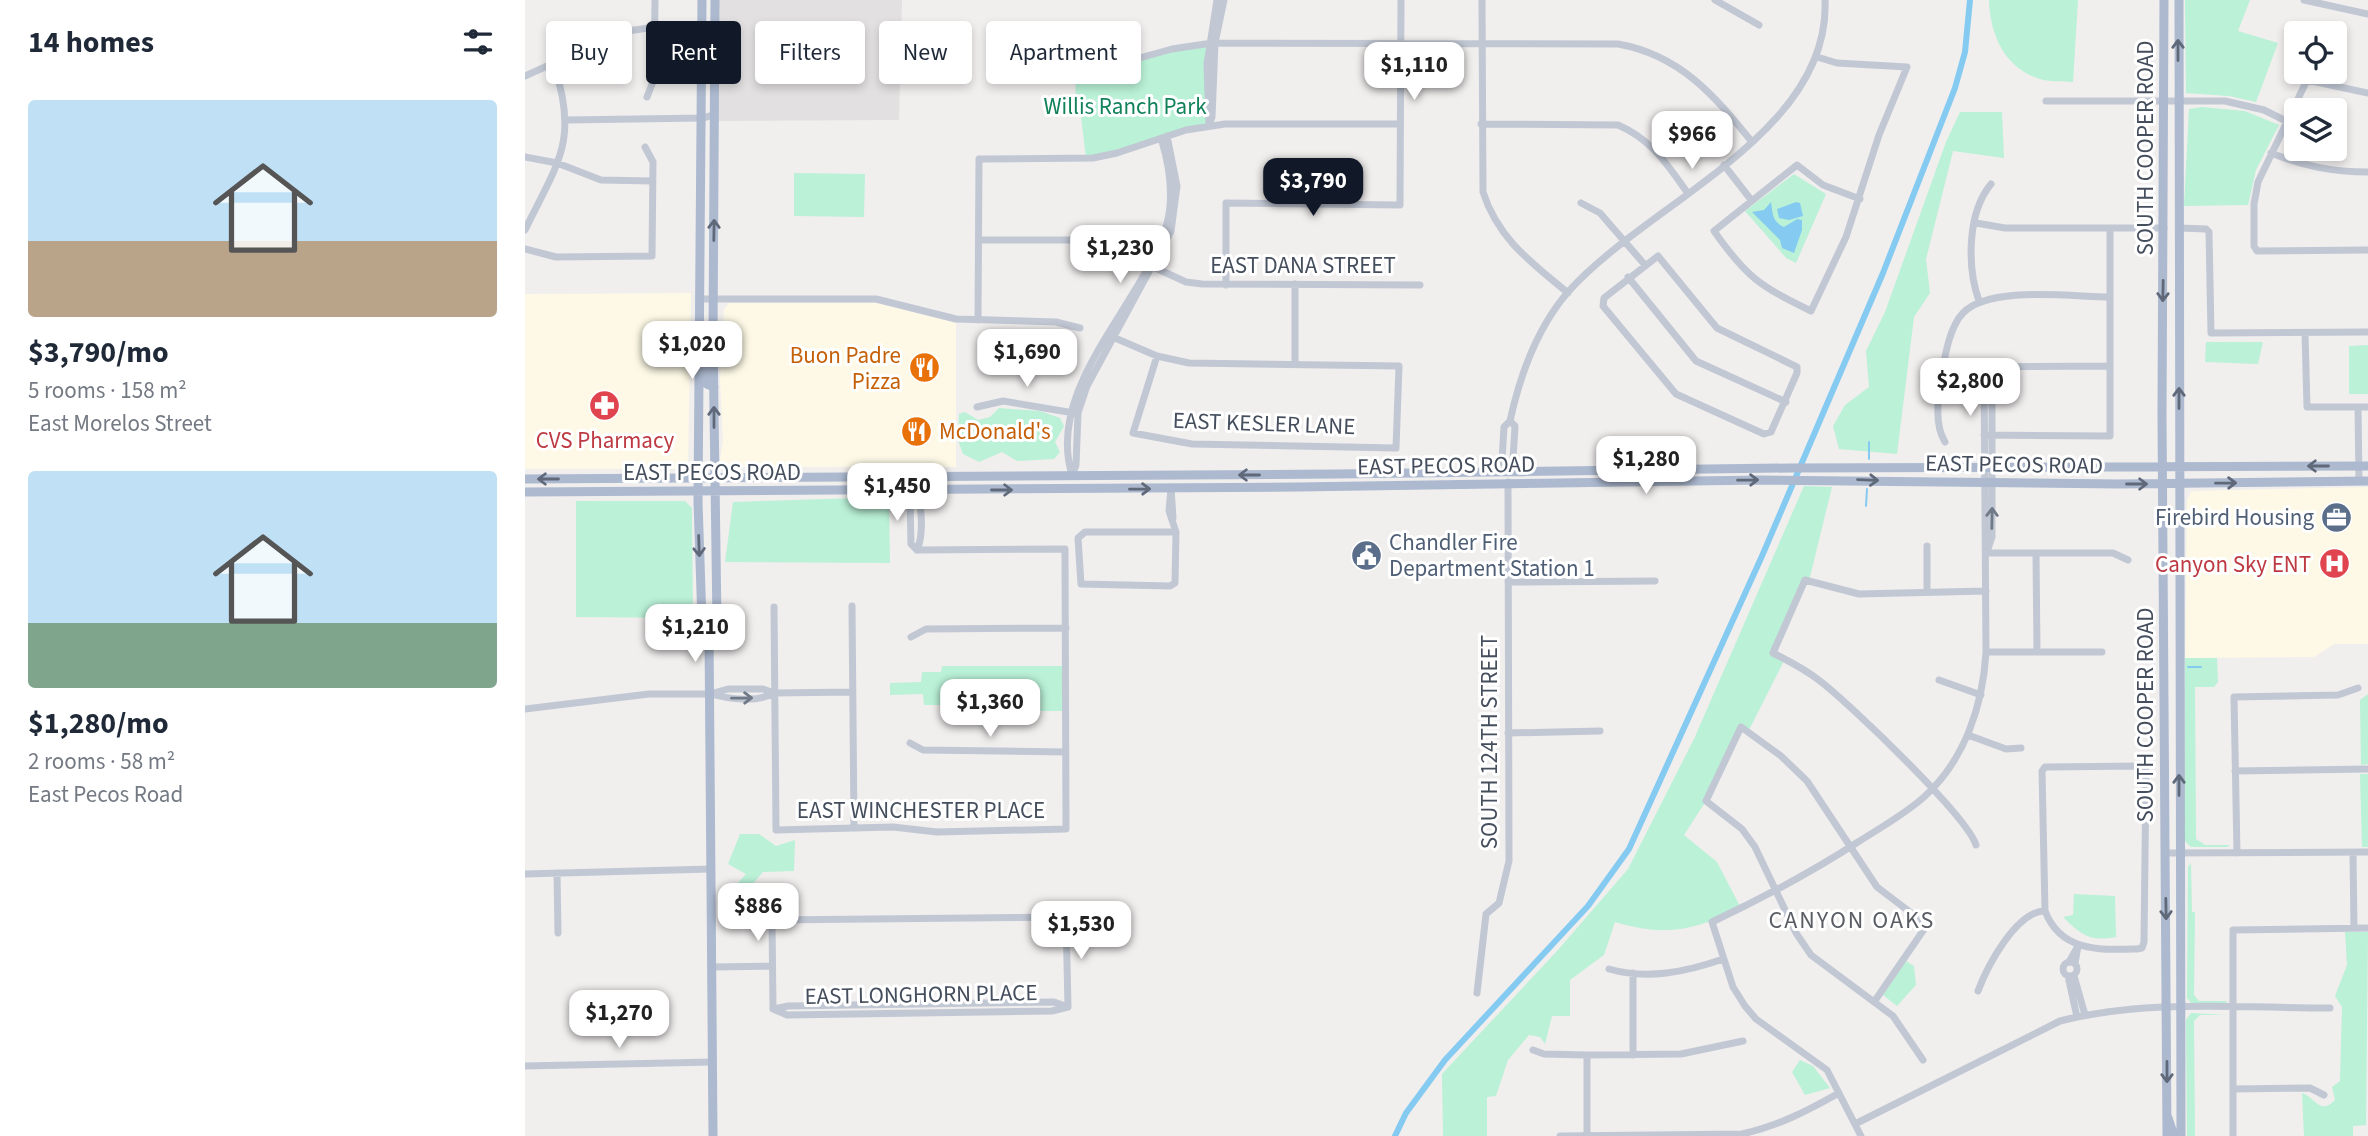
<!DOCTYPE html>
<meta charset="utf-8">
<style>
body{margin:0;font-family:"Source Sans 3",sans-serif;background:#f6f6f7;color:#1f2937;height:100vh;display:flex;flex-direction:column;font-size:26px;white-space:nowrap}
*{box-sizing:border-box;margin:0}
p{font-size:23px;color:#747a83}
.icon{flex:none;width:38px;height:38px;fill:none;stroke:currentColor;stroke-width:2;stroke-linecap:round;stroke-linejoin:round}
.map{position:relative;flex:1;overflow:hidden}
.panel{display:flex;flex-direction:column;background:#fff;width:525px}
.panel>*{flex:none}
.banner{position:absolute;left:21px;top:21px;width:665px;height:63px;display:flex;gap:14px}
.buttons{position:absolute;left:1759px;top:21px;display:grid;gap:14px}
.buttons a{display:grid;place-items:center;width:63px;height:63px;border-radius:7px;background:#fff;box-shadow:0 4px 10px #0003;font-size:35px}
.price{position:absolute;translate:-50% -60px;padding:0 16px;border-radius:14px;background:#fff;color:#222;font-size:23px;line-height:46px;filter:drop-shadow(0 2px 4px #0008)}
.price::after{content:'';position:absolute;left:50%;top:42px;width:21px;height:16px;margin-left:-10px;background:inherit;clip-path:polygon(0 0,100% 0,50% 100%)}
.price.current{background:#111827;color:#fff}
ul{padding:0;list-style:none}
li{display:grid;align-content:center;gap:14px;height:371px;padding:0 28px}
li span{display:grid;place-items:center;height:217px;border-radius:7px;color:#555}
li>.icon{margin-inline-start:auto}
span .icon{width:126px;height:126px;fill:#fffc;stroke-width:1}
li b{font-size:30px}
h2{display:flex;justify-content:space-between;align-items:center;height:84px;padding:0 28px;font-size:30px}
.chip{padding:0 24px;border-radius:7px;background:#fff;box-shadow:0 4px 10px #0003;font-size:24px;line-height:63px}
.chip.current{background:#111827;color:#fff}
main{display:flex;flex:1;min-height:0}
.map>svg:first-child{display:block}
.commercial{fill:#fdf9e6}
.education{fill:#e2e0e0}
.green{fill:#baf1d7}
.water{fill:#85cbf1}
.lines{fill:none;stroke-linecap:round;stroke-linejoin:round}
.stream{stroke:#85cbf1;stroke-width:2}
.canal{stroke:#85cbf1;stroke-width:6}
.minor{stroke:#c1c8d4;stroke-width:7}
.major{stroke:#acb9cf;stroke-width:9}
.oneway{stroke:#5f697a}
.oneway2{stroke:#707987}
.labels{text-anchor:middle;stroke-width:6;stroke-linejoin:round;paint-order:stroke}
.park-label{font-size:23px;fill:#12825a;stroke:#fff}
.street-label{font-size:23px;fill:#454e5d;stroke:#fff}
.food-label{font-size:23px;fill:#c56008;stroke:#fff;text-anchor:end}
.health-label{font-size:23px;fill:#be3a42;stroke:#fff}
.service-label{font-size:23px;fill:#4e5e75;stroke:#fff;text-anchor:end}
.neighbourhood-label{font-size:24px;letter-spacing:2px;fill:#5a5d64;stroke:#fff}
</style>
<main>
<section class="panel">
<h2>14 homes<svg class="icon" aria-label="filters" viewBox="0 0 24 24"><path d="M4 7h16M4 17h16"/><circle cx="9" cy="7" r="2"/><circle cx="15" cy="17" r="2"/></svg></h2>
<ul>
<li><span style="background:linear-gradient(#bfe0f5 65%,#b9a48a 0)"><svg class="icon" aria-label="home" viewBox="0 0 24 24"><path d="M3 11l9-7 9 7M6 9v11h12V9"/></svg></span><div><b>$3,790/mo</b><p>5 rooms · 158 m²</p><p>East Morelos Street</p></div></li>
<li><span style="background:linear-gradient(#bfe0f5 70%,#7fa58c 0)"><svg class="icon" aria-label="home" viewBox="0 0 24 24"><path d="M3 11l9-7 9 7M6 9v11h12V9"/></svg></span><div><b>$1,280/mo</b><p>2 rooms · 58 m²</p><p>East Pecos Road</p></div></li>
</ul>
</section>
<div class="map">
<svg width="1843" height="1136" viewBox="0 0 1843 1136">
<rect width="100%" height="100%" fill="#f1eeee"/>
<!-- commercial -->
<path class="commercial" d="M166 293 163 469H0V294Z
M204 303H354L431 323V467H197L195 460 198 440 195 379 199 309Z
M1843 487V644H1809L1789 657 1660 658 1662 500 1666 491Z"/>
<!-- education -->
<path class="education" d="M194 0H377L374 120 193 121Z"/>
<!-- green -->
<path class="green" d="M1464 0H1553L1548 82C1538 81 1524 82 1515 79 1479 68 1465 34 1464 0Z
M1660 0H1725L1713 31 1753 43 1731 102 1704 96 1661 93Z
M687 43 684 125 561 158 556 117H550L551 70H571Z
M1677 107 1720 111 1754 125 1731 170 1723 205 1659 206 1664 109Z
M1435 112H1477L1479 158 1428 151 1401 259 1405 293 1389 317 1372 454 1314 449 1308 426 1320 405 1344 387 1341 351 1360 312 1421 142Z
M269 173 340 174 339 217 269 216Z
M1269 174 1301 194 1271 263 1261 258 1220 211Z
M1681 342H1738L1733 364 1680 362Z
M1843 345V394H1824V346Z
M474 408 515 411 535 418 539 426 530 442 535 452 529 459 492 461 477 452 454 462 438 454 433 440 434 414 440 412 453 420 465 417Z
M1279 486 1307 487 1284 581 1279 580 1249 652 1260 659 1223 732 1216 727 1181 801 1159 835 1192 862 1216 908C1167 931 1141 937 1090 922L1079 955 1045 980V1016H1027L1020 1044 1015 1037 1004 1035 983 1060 971 1096 962 1097V1136H918L917 1074 1033 950 1103 869 1169 739Z
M364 497 365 563 200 562 208 502Z
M51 501H160L167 508 168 618 51 617Z
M1660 658H1692L1693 682 1689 687H1670L1671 839 1680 845H1705L1702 847H1666L1660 841Z
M417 666H540V711H419V705H399L398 694 365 695V683L396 682 397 672H416Z
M1843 694V764L1836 765 1835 700Z
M1835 774H1843V847H1837Z
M215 834H234L251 846 270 840 269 871 238 872 205 910 203 894 221 874 203 864Z
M1666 863 1667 912H1670L1669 995 1674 1001H1702L1700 1004H1667L1662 998 1663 867Z
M1549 894 1590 896 1591 937C1565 942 1556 935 1538 917L1548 915Z
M1820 932H1843L1841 1125 1828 1126V1136H1779L1777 1093C1790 1097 1795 1116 1810 1100L1807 1087 1815 1081 1817 1007 1810 996 1822 965Z
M1381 961 1389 966 1391 985 1372 1006 1358 995Z
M1666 1013 1702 1015H1675L1669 1021 1670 1136H1662L1661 1020Z
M1275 1060 1288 1066 1305 1088 1280 1095 1267 1072Z"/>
<!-- water -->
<path class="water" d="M1246 202C1248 215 1247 221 1259 227L1272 219 1277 220V230L1269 253 1257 248 1255 240 1227 212 1239 210Z
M1271 202 1275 203 1278 216 1264 220 1254 218 1252 209Z"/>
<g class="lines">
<!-- stream -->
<path class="stream" d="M1344 442V459
M1341 506 1342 489
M1663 667H1676"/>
<!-- canal -->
<path class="canal" d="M870 1136 881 1113 920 1060 1063 906 1104 849 1237 556 1358 273 1430 88 1440 52 1445 0"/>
<!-- minor -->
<path class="minor" d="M957 0 958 192C973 239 1007 263 1043 293
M1190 0 1234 25
M1779 0 1843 14
M1292 57 1312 63 1382 67 1354 135 1321 237 1286 311C1235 286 1222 278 1189 231L1272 165 1298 185 1335 199
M571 70 647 49 687 43 1093 44C1155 55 1189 95 1227 142
M0 76 96 32 130 27
M1843 93 1782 80 1733 182 1729 204V246L1732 251 1843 250
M122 97 129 79 130 0
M1521 101H1700L1739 110 1761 121
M42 120 177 118 189 115
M956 124 1093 125C1126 139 1142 164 1162 192
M684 125 687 117 690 43 699 0
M684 125 682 64 692 0
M1746 153C1779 166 1807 172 1843 172
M0 157 32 163 76 180 127 181
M1199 165 1227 201
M1056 203 1075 213 1120 265
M1451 223 1480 228H1639
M1654 228 1681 229 1684 232 1686 333 1843 332
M0 230C33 162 54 141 29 65
M454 240H555L617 231 641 234
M0 249 31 257 127 256 128 162 120 147
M1133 256 1192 328 1272 367V373L1246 432 1239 434 1151 394 1078 306 1079 298Z
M626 266 661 282 677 284 895 285
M1103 277 1171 361 1261 402
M770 284V364
M701 285V203L875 205 876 0
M176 299H351L431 319 531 322 555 328
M1454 301C1442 267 1442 213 1466 184
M453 320 454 159 568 158 592 153 661 130 700 124H874
M1780 333 1782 407H1843
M583 335 632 356 664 363 874 366 871 448 667 444 608 433 632 356
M1419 362 1446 367 1585 366
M452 407 478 401 549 413
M1833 407 1834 481
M1459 435 1585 436V228
M1420 442C1408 423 1414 394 1417 373 1420 355 1425 326 1438 313 1465 285 1548 297 1585 297
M983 471 977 461 979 427 985 421C995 375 1011 329 1043 292 1122 203 1306 134 1300 0
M983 471 988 459 990 426 985 421
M547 475C520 387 617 305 641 227 650 197 645 167 636 138
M547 476 551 465 553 413 562 386 646 231 652 186 642 136
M646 488 644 511 651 532 650 583 645 586 556 584 553 538 560 532H651
M646 488 648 518
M391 490 385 501 386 544 392 550
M391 490C397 506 399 534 392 550
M1402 546V592
M1462 552 1467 537V367
M1462 553H1588L1603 560
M1511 553 1512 652
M983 582 1130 581
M327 606 329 828
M249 607 251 830 368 827 412 832 541 829 540 549 392 550
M386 637 401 629 541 628
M1461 652H1577
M1414 680 1456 695
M186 694C204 699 232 703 249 693
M0 709 124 694H185L203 689H238L249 693 327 692
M983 733 1075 731
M1443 735 1481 749 1496 748
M385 743 398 750 541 752
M1618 766 1621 771 1619 942 1617 948 1612 949C1574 950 1536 952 1520 911L1517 771 1520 767Z
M1710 771 1843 769
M1451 845C1442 816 1325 704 1295 681 1281 670 1264 661 1248 653L1280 580 1334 594 1461 591
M1640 853 1843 852
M1712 853 1709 697 1813 695 1833 688
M1828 853 1829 928
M32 873 33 933
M0 874 186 869
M1538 969a7 7 0 1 1 14 0a7 7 0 1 1-14 0Z
M1544 962 1553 946 1550 963
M187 967 247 966
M1084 969C1122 980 1161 972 1198 959
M1108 973V1055
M1543 976 1552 1017
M1549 976 1560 1015
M1453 991C1462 967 1491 911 1520 911
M952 993 961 914 974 903 984 861 983 482
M1349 1002 1402 925 1352 887 1282 781 1256 756 1216 727 1181 801 1217 829 1230 847 1271 933 1286 955 1368 1016 1398 1060
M248 1009 247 920 541 917 543 1007
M248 1009 262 1015 527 1011 543 1007
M249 1009 263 1006 529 1002 543 1007
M1008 1050 1019 1054 1062 1055 1156 1054 1218 1041
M1062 1055V1136
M0 1066 188 1062
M1708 1089 1785 1088 1799 1095
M1330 1124 1535 1021C1622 999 1716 1008 1805 1008
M1035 1136 1217 1134C1253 1126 1282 1111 1314 1093
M1336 1136 1302 1070 1231 1019 1220 1006 1208 987 1187 922C1238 898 1285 873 1333 842 1355 828 1380 814 1399 797 1440 760 1458 705 1461 652L1459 367
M1708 1136V930L1843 928"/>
<!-- major -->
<path class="major" d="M177 0 173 502 177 621 184 633 188 1136
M1639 0 1637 415 1642 1136
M1654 0 1656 1136
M178 349 182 359V384L189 387
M0 479 812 474 1264 468 1843 466
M0 492 773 487 1236 480 1593 484 1843 481
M184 633 192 622 188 338 190 0
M1643 1118 1649 1136"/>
</g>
<!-- one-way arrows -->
<defs><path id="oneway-shaft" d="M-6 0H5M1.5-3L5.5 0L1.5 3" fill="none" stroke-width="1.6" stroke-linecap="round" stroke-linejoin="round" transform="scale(1.75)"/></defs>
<g class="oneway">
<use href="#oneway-shaft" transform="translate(1653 50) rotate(-90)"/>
<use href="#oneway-shaft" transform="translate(189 230) rotate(-89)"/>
<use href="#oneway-shaft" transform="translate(1638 291) rotate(91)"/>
<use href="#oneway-shaft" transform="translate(1654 398) rotate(-90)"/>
<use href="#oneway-shaft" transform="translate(189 417) rotate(-90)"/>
<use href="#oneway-shaft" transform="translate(1793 466) rotate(-180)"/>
<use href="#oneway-shaft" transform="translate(724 475) rotate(180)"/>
<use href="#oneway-shaft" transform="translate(23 479) rotate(180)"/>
<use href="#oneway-shaft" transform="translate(1223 480) rotate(-1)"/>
<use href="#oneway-shaft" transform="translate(1343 480) rotate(2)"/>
<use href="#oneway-shaft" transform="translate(1701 483) rotate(-1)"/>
<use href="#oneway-shaft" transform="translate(1612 484)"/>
<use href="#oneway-shaft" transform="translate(615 489) rotate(-1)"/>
<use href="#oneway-shaft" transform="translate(477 490)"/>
<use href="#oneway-shaft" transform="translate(174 546) rotate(88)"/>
<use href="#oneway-shaft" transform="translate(1654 785) rotate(-90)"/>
<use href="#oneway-shaft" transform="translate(1641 909) rotate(89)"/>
<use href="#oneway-shaft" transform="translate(1642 1072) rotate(90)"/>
</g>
<g class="oneway2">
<use href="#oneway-shaft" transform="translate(1467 518) rotate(-89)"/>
<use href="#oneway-shaft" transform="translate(217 698) rotate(-1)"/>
</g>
<!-- icons -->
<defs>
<symbol id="restaurant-disc" viewBox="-11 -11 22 22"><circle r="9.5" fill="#e8710a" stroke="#fff"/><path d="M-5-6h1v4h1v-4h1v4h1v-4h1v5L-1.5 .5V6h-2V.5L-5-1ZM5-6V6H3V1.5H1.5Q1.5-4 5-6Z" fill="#fff"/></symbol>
<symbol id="pharmacy-disc" viewBox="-11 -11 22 22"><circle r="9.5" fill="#e0444e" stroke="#fff"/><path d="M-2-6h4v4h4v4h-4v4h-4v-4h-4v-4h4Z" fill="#fff"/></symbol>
<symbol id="office-disc" viewBox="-11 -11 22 22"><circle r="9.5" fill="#5c6f8a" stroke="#fff"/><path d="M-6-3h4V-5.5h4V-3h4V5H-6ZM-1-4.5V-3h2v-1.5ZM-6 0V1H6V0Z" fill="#fff"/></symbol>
<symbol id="civic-disc" viewBox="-11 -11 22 22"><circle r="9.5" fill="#5c6f8a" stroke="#fff"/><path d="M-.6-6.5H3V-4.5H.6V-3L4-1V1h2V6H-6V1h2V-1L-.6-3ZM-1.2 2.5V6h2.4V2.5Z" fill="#fff"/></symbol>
<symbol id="hospital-disc" viewBox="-11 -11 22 22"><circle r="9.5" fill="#e0444e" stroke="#fff"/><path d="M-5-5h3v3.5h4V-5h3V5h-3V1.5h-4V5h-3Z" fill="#fff"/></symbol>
</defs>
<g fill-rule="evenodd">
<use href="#restaurant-disc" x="382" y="350" width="35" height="35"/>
<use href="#pharmacy-disc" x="62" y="388" width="35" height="35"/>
<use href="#restaurant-disc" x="374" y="414" width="35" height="35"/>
<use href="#office-disc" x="1794" y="500" width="35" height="35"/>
<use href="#civic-disc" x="824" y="538" width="35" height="35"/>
<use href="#hospital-disc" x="1792" y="546" width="35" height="35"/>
</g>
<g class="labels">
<!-- park labels -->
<g class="park-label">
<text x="600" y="114">Willis Ranch Park</text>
</g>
<!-- street labels -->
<g class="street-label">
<text transform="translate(1620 148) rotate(-90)" y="8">SOUTH COOPER ROAD</text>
<text x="778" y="273">EAST DANA STREET</text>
<text transform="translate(739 423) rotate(2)" y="8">EAST KESLER LANE</text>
<text transform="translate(1489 464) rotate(1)" y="8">EAST PECOS ROAD</text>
<text transform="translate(921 465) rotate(-1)" y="8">EAST PECOS ROAD</text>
<text x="187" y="480">EAST PECOS ROAD</text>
<text transform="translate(1620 715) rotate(-90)" y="8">SOUTH COOPER ROAD</text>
<text transform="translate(964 742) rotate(-90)" y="8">SOUTH 124TH STREET</text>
<text x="396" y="818">EAST WINCHESTER PLACE</text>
<text transform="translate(396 994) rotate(-1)" y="8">EAST LONGHORN PLACE</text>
</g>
<!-- food labels -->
<g class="food-label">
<text x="376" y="363">Buon Padre<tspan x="376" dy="26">Pizza</tspan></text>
<text x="414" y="439" text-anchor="start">McDonald's</text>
</g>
<!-- health labels -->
<g class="health-label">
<text x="80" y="448">CVS Pharmacy</text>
<text x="1786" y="572" text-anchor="end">Canyon Sky ENT</text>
</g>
<!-- service labels -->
<g class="service-label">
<text x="1789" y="525">Firebird Housing</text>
<text x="864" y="550" text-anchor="start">Chandler Fire<tspan x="864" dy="26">Department Station 1</tspan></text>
</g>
<!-- neighbourhood labels -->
<g class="neighbourhood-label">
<text x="1327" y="928">CANYON OAKS</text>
</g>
</g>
</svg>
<div class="buttons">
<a><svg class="icon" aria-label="locate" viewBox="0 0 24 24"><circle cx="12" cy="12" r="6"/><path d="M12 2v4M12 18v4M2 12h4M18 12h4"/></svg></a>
<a><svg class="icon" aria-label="layers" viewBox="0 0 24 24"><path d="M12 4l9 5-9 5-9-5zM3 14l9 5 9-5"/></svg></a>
</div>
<b class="price" style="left:889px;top:102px">$1,110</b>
<b class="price" style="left:1167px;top:171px">$966</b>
<b class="price current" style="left:788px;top:218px">$3,790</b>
<b class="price" style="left:595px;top:285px">$1,230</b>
<b class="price" style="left:167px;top:381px">$1,020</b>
<b class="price" style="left:502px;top:389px">$1,690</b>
<b class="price" style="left:1445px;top:418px">$2,800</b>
<b class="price" style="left:1121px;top:496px">$1,280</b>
<b class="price" style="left:372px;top:523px">$1,450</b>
<b class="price" style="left:170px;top:664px">$1,210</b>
<b class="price" style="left:465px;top:739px">$1,360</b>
<b class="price" style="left:233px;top:943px">$886</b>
<b class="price" style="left:556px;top:961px">$1,530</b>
<b class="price" style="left:94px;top:1050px">$1,270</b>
<div class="banner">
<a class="chip">Buy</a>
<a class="chip current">Rent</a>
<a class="chip">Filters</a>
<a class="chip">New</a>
<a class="chip">Apartment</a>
</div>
</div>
</main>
